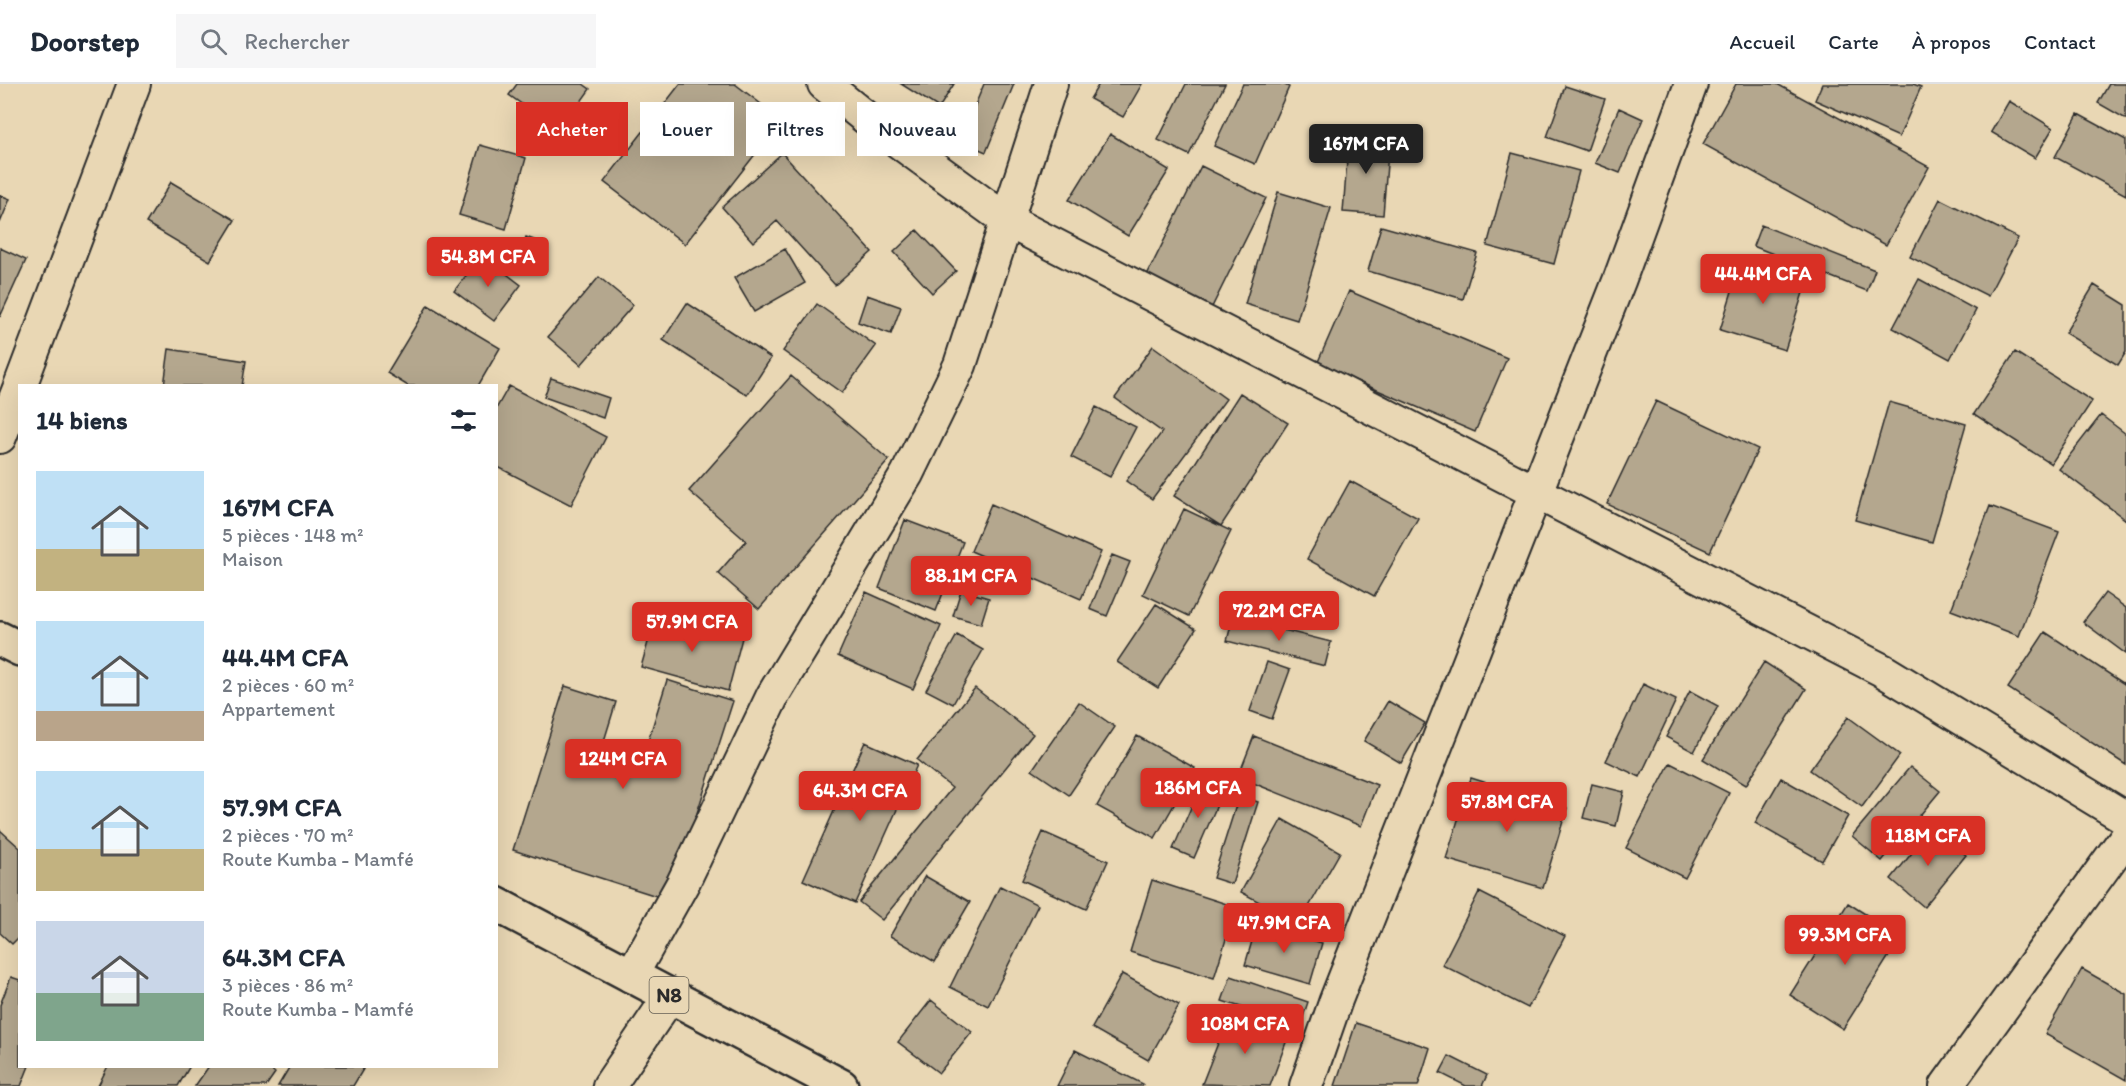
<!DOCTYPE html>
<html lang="fr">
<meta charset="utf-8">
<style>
body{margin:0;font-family:Itim,sans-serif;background:#f6f6f7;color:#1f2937;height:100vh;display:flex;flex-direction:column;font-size:22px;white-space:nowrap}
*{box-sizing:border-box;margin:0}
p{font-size:20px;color:#747a83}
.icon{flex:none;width:33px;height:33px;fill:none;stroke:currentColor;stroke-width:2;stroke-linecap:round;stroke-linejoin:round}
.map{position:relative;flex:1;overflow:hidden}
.side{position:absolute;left:18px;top:300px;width:480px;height:684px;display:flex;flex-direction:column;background:#fff;border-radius:0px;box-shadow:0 6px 24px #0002}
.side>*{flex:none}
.guide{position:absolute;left:516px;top:18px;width:570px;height:54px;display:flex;gap:12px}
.price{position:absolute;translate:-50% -51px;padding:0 14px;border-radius:6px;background:#d93025;color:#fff;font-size:20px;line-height:39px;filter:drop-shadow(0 2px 3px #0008)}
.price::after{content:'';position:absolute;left:50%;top:36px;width:18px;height:14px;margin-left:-9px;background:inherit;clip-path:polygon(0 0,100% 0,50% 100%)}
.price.active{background:#222;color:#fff}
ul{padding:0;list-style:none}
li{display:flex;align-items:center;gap:18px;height:150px;padding:0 18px}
li span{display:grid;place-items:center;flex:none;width:168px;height:120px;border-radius:0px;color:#555}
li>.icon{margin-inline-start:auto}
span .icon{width:72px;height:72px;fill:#fffc;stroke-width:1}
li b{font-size:26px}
h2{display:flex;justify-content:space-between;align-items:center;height:72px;padding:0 18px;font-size:26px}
.pill{padding:0 21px;border-radius:0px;background:#fff;box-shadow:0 6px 24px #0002;font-size:21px;line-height:54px}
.pill.active{background:#d93025;color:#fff}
header{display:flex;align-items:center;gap:36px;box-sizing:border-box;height:84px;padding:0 30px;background:#fff;border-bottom:2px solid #e0e1e3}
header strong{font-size:28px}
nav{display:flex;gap:33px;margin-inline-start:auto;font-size:21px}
.search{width:420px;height:54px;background:#f6f6f7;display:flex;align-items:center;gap:15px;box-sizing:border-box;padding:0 21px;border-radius:0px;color:#747a83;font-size:22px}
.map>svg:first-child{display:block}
.building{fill:#b4a78e;stroke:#2b2b2b;stroke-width:1.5}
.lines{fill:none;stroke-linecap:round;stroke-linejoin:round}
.minor-casing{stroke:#2b2b2b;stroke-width:36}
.trunk-casing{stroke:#2b2b2b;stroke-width:38}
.minor{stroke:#e9d7b4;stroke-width:32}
.trunk{stroke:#e9d7b4;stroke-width:33}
.labels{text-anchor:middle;stroke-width:4.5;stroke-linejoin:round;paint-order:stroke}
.shield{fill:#e9d7b4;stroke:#645f54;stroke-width:1.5}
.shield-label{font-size:21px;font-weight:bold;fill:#2b2b2b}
</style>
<header>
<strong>Doorstep</strong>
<div class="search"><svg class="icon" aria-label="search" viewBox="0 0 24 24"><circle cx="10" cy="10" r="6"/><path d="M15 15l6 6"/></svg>Rechercher</div>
<nav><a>Accueil</a><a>Carte</a><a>À propos</a><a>Contact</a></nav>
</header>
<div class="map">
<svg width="2126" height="1002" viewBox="0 0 2126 1002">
<rect width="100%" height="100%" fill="#e9d7b4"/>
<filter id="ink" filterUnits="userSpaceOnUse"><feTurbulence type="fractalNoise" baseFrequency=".0167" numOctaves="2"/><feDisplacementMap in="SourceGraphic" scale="12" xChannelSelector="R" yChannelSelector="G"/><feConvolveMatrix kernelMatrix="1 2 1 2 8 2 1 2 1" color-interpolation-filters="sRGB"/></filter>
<g filter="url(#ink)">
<!-- building -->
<path class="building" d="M517 0H583L590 5 560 47 509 11Z
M680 0H735L782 36 685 160 604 98Z
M901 0H954L939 24Z
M984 0H1014L986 68 960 57Z
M1099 0H1142L1123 33 1090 15Z
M1186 0H1225L1189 71 1158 56Z
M1243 0H1283L1289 3 1255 80 1214 62Z
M1736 0H1777L1929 83 1886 161 1703 60Z
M1822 0H1913L1921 3 1899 53 1815 16Z
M2109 0H2126V35L2098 19Z
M1565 2 1605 15 1587 67 1547 53Z
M2009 17 2053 44 2035 74 1991 48Z
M1619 24 1643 35 1620 89 1595 79Z
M2078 30 2126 56V111L2055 73Z
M1110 50 1169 86 1128 152 1069 116Z
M1349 51 1389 55 1383 131 1343 128Z
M480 61 526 74 506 145 459 131Z
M782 69 872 168 835 201 777 137 753 158 722 123Z
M1512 69 1579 87 1554 180 1487 162Z
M1201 82 1266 114 1212 223 1147 191Z
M171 98 235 136 210 177 146 139Z
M1278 108 1331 124 1297 236 1245 220Z
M0 111 10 115 0 139Z
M1940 115 2018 154 1988 212 1910 173Z
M1761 141 1875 186 1867 207 1753 162Z
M1381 142 1477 169 1463 215 1368 187Z
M917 146 956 187 932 209 894 168Z
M526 153 547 161 538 182 518 174Z
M0 164 26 176 0 233Z
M785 165 805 199 754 228 734 194Z
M482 171 521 201 494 237 454 207Z
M1742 175 1807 196 1785 266 1720 246Z
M599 193 633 221 581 281 548 253Z
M1919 195 1976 226 1950 275 1893 244Z
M2094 201 2126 221V268L2118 281 2065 249Z
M1349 207 1507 274 1475 348 1317 280Z
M867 211 901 223 891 250 858 238Z
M687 219 771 274 747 311 663 256Z
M817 220 876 262 842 309 783 267Z
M428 221 500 264 478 302H408L387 289Z
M1153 262 1226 315 1152 415 1126 397 1162 348 1115 314Z
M169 265 246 277 242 302H164Z
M2015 268 2092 317 2051 380 1974 330Z
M791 292 889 376 759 525 718 489 746 457 689 407Z
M551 294 609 314 603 334 544 313Z
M509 302 606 353 571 421 496 382V325Z
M1240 309 1288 339 1221 442 1174 412Z
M1656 317 1758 365 1710 468 1607 420Z
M1889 318 1966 340 1932 458 1855 436Z
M1096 323 1136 343 1110 393 1071 373Z
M2101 331 2126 350V436L2059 385Z
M1350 397 1418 434 1374 512 1307 475Z
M991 420 1101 468 1081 515 971 467Z
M1990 422 2059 448 2019 552 1951 526Z
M1184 425 1231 447 1189 532 1143 510Z
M905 436 963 458 936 527 879 504Z
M1112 471 1130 478 1107 532 1090 525Z
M961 506 989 514 981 540 953 532Z
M866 508 941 542 913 605 838 572Z
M2105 509 2126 524V570L2083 538Z
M1156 520 1196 545 1158 604 1117 578Z
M656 530 742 554 728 607 641 583Z
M1233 533 1331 558 1325 582 1227 557Z
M2045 548 2126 601V681L2008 604Z
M957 551 983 566 953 620 926 606Z
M1267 578 1290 586 1272 635 1250 627Z
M1764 578 1806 605 1746 701 1703 675Z
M667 596 733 617 669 816 513 766 565 602 616 618 600 670 640 683Z
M1643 600 1676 616 1640 693 1606 677Z
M975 604 1033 650 882 836 859 818 952 704 917 676Z
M1690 607 1718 622 1694 668 1666 653Z
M1388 617 1425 639 1401 679 1364 657Z
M1079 618 1115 643 1069 711 1032 686Z
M1848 633 1900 671 1862 723 1810 686Z
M1137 652 1195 684 1155 754 1097 722Z
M1254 652 1377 701 1361 742 1238 693Z
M865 658 917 681 855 819 803 796Z
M1670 679 1729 709 1685 794 1626 764Z
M1910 683 1940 707 1882 777 1852 752Z
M1471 694 1567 724 1543 804 1446 775Z
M1781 694 1848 732 1822 777 1755 739Z
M1203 696 1224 705 1194 774 1173 765Z
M1592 700 1624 708 1616 742 1583 734Z
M1239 712 1258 718 1232 800 1213 794Z
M1282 735 1340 768 1299 840 1241 808Z
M1932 744 1966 771 1924 823 1891 795Z
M0 746 20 764V852L12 860 0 849Z
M1043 748 1108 777 1086 825 1022 796Z
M925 792 970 818 935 878 890 852Z
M1152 796 1236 823 1214 894 1130 868Z
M1000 802 1038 821 988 922 950 903Z
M1479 808 1565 852 1528 924 1442 881Z
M1848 819 1901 853 1843 945 1790 911Z
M1257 840 1322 859 1310 900 1245 881Z
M2082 885 2126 910V996L2045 950Z
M1122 890 1179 921 1148 976 1092 944Z
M1231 892 1308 918 1300 942 1222 917Z
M11 893 20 896V982H29L21 1002H0V921Z
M931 916 972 948 939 989 898 958Z
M1229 931 1288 953 1270 1002 1202 1000Z
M1356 939 1430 964 1418 1002H1335Z
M1075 966 1143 1000 1142 1002H1057Z
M1449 972 1487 991 1482 1002H1466L1440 989Z
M108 982H190L178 1002H98Z
M209 982H267L275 989 266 1002H195Z
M290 982H365L353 1002H278Z"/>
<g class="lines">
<defs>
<path id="minor" d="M824 0 866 34 1006 136 1882 586 2126 734
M20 302 134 0
M0 353 20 302
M631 892 683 799 773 611 907 390 960 281 1051 0
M609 1002 670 912
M1306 1002 1336 916 1619 197 1691 0
M1946 1002 2126 753"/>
<path id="trunk" d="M0 555 20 565
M496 820 841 1002"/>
</defs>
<!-- minor casing -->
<use href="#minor" class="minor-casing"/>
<!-- trunk casing -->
<use href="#trunk" class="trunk-casing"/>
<!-- minor -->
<use href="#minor" class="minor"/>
<!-- trunk -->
<use href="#trunk" class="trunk"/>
</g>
</g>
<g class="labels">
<!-- shield labels -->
<rect class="shield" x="649.5" y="893" width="39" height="36" rx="4.5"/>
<g class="shield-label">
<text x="669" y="918">N8</text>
</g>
</g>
</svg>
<b class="price active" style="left:1366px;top:91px">167M CFA</b>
<b class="price" style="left:488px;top:204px">54.8M CFA</b>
<b class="price" style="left:1763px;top:221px">44.4M CFA</b>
<b class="price" style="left:971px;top:523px">88.1M CFA</b>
<b class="price" style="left:1279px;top:558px">72.2M CFA</b>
<b class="price" style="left:692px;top:569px">57.9M CFA</b>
<b class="price" style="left:623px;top:706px">124M CFA</b>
<b class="price" style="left:1198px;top:735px">186M CFA</b>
<b class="price" style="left:860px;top:738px">64.3M CFA</b>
<b class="price" style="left:1507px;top:749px">57.8M CFA</b>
<b class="price" style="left:1928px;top:783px">118M CFA</b>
<b class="price" style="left:1284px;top:870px">47.9M CFA</b>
<b class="price" style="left:1845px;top:882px">99.3M CFA</b>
<b class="price" style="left:1245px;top:971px">108M CFA</b>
<div class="guide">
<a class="pill active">Acheter</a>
<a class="pill">Louer</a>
<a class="pill">Filtres</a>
<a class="pill">Nouveau</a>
</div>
<section class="side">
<h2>14 biens<svg class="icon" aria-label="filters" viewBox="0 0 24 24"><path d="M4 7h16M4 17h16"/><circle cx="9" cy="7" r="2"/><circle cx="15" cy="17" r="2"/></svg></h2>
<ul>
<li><span style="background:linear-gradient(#bfe0f5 65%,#c2b280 0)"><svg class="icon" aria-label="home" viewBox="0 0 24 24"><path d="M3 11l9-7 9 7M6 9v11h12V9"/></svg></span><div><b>167M CFA</b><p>5 pièces · 148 m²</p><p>Maison</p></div></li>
<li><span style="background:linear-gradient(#bfe0f5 75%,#b9a48a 0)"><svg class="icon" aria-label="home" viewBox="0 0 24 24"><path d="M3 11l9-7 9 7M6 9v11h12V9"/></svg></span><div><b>44.4M CFA</b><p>2 pièces · 60 m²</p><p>Appartement</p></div></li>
<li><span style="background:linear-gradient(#bfe0f5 65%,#c2b280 0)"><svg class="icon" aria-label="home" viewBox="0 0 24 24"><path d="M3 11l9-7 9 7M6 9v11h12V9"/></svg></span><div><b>57.9M CFA</b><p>2 pièces · 70 m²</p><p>Route Kumba - Mamfé</p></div></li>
<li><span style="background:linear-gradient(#c9d6e8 60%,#7fa58c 0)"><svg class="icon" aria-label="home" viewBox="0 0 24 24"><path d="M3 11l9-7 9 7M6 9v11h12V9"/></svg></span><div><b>64.3M CFA</b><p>3 pièces · 86 m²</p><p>Route Kumba - Mamfé</p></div></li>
</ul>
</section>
</div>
